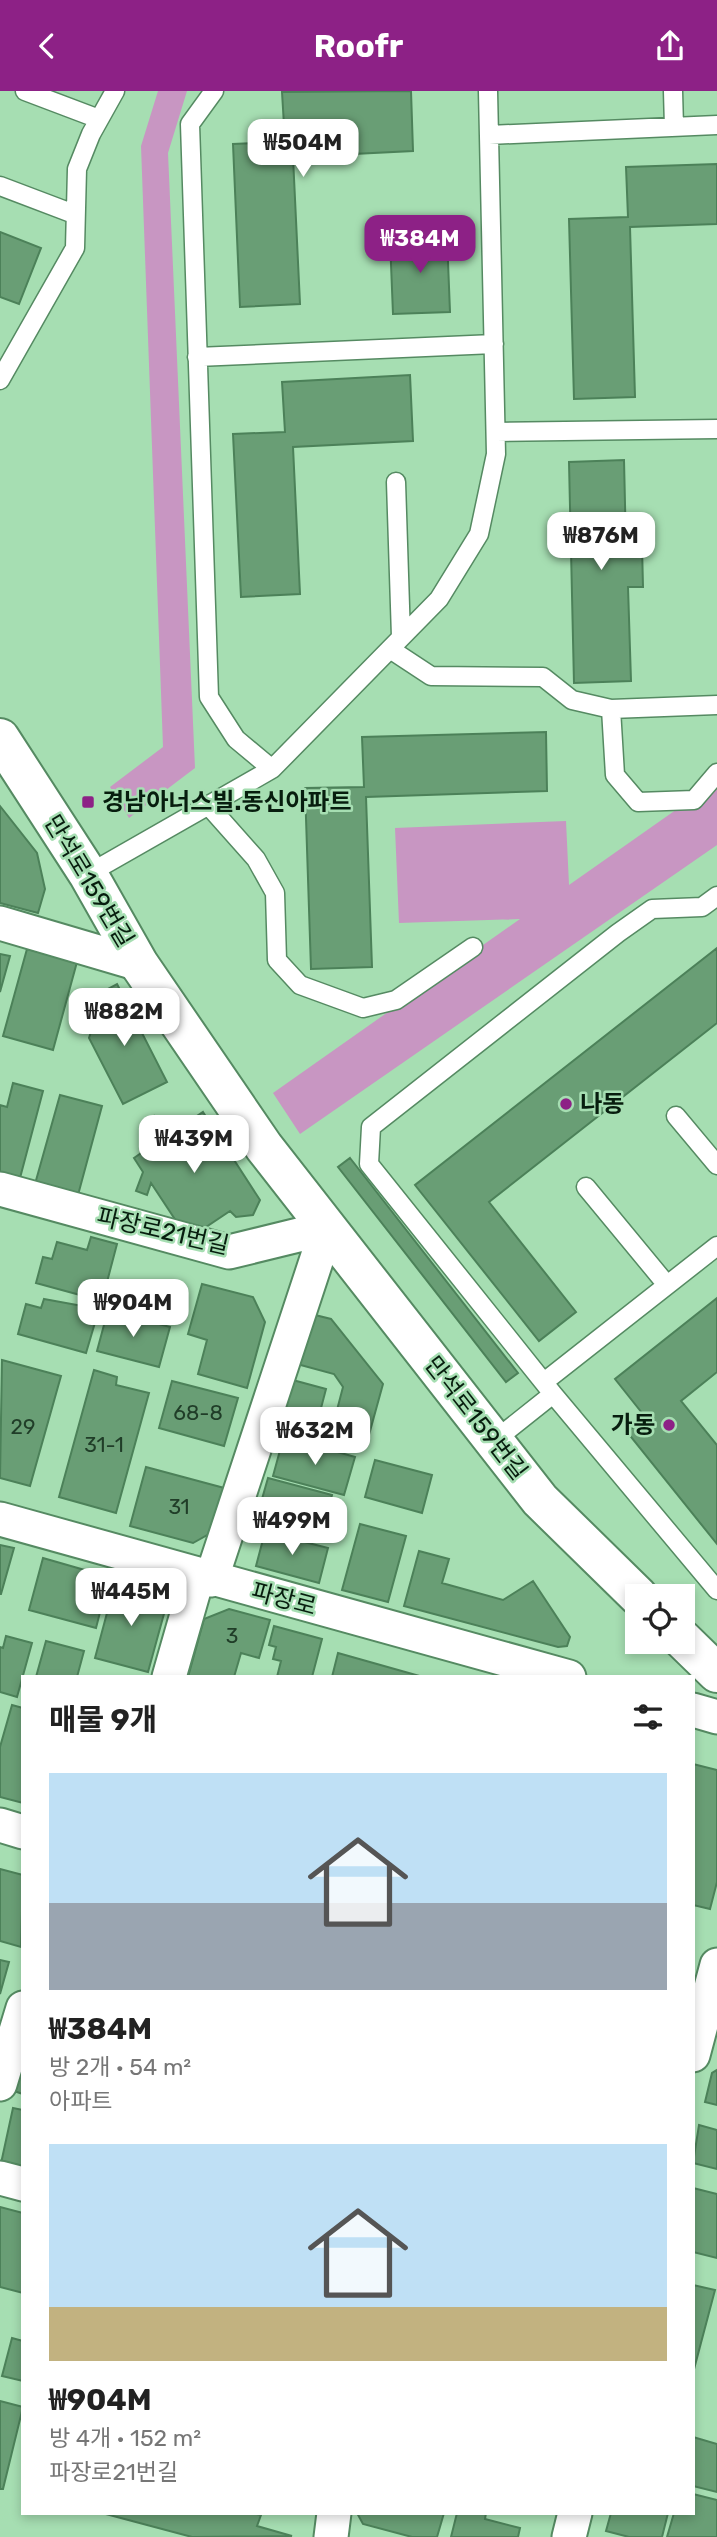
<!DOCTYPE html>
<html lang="ko">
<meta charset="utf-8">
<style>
body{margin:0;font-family:Rubik,"Noto Sans KR",sans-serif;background:#f6f6f6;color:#222;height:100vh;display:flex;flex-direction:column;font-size:26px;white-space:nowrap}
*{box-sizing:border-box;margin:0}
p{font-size:23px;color:#767676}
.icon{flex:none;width:38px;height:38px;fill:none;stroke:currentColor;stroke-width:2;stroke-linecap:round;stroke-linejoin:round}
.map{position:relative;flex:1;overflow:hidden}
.details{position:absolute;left:21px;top:1584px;width:674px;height:840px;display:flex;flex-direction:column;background:#fff;border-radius:0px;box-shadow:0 4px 10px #0003}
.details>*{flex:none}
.buttons{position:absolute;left:625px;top:1493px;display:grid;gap:14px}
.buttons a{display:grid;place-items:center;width:70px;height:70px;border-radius:0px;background:#fff;box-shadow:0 4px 10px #0003;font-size:35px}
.price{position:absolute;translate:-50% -60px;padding:0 16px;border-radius:14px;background:#fff;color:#222;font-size:23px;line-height:46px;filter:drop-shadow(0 2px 4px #0008)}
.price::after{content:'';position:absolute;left:50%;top:42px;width:21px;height:16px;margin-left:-10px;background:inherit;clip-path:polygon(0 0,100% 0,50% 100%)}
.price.on{background:#8d2186;color:#fff}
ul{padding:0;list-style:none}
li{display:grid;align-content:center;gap:14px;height:371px;padding:0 28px}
li span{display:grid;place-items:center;height:217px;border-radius:0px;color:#555}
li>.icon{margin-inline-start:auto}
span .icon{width:126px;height:126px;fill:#fffc;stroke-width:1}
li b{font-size:30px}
h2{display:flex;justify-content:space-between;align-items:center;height:84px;padding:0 28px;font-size:30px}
header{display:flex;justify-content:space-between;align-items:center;height:91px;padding:0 28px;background:#8d2186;color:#fff;font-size:32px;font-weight:700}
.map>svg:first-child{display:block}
.green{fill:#c896c2}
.building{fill:#699e75;stroke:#4c8159;stroke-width:2}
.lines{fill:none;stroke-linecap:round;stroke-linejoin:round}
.service-casing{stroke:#558a62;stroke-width:21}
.minor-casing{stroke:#558a62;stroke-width:37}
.tertiary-casing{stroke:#558a62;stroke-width:42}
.service{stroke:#fff;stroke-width:18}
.minor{stroke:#fff;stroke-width:33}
.tertiary{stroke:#fff;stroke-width:38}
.poi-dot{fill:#8d2186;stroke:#a6deb2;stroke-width:2.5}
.labels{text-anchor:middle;stroke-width:5;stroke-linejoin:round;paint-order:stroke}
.number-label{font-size:21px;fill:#203d28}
.poi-label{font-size:24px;font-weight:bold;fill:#071d0e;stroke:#a6deb2;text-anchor:start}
.street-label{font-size:24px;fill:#071d0e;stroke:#a6deb2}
</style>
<header><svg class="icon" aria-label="back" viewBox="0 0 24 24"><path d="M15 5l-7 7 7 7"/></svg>Roofr<svg class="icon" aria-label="share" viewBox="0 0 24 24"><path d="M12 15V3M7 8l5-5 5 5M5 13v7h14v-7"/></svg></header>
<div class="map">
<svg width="717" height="2446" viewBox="0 0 717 2446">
<rect width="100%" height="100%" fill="#a6deb2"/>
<!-- green -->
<path class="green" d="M158 0H187L168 62 195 677 129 727 110 696 163 656 141 55Z
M717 690V754L300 1043 273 1002 520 828 399 832 395 737 566 730 569 794Z"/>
<!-- building -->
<path class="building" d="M411 0 413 60 293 66 300 213 240 216 233 53 285 51 282 1Z
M717 73V133L630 136 635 306 574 308 569 128 628 126 626 76Z
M0 141 41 157 19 213 0 206Z
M447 146 450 221 393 223 390 148Z
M410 284 413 350 293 356 300 503 241 506 233 343 285 341 282 291Z
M624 369 626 456 642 455 643 496H628L631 590 574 592 569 371Z
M546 641 547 700 366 706 372 876 311 878 305 697 364 696 362 646Z
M0 715 37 762 45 798 38 822 0 812Z
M717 857V932L489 1111 576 1221 539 1250 415 1094Z
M27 858 77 871 53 959 3 945Z
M0 863 10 865 0 901Z
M117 893 167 991 123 1013 89 947 100 914 95 905Z
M13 992 43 1000 20 1087 0 1082V1014L7 1016Z
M60 1004 102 1015 78 1104 35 1093Z
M203 1021 260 1109 253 1124 236 1126 230 1120 188 1148 151 1092 147 1104 136 1100 143 1081 134 1067 154 1053 141 1035 154 1025 167 1045Z
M350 1067 518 1282 506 1291 338 1076Z
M91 1146 117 1153 102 1210 36 1192 43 1166 52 1168 57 1151 87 1159Z
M202 1193 253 1206 265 1231 247 1297 198 1283 207 1249 188 1243Z
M717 1207V1281L681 1310 717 1354V1453L627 1341 646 1327 615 1288Z
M44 1208 99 1218 86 1262 18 1243 26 1213 41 1217Z
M108 1219 170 1236 159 1276 97 1260Z
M311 1223 331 1228 383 1293 367 1351 331 1342 343 1296 334 1283 297 1273Z
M2 1269 61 1285 30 1395 0 1387Z
M94 1279 117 1286 116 1294 149 1302 116 1422 59 1406Z
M289 1288 326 1298 314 1344 276 1334Z
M172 1290 238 1307 224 1355 159 1337Z
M282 1352 304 1358 306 1352 355 1366 344 1404 273 1385Z
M375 1369 432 1384 422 1422 365 1406Z
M146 1376 228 1398 216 1439 193 1452 130 1435Z
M268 1387 332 1404 322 1440 256 1429Z
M360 1433 406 1445 388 1511 342 1499Z
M265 1441 328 1457 319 1492 256 1475Z
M0 1454 14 1457 1 1503H0Z
M419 1460 449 1468 442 1492 503 1509 533 1490 570 1546 567 1555 558 1556 404 1515Z
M43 1467 109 1486 96 1537 29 1519Z
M115 1492 157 1504 165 1519 148 1581 95 1567Z
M229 1518 270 1529 259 1567 241 1562 234 1586H188L204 1528Z
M274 1535 322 1548 312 1586H277L281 1570 273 1568 276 1556 269 1554Z
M6 1545 32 1552 17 1606 0 1601V1556L3 1557Z
M46 1550 84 1560 77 1586H36Z
M338 1562 423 1586H332Z
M12 1614 23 1617V1712L0 1706V1656Z
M693 1673 717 1679V1791L710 1818 693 1814Z
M0 1778 23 1784 21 1856 0 1850Z
M0 1869 9 1871 0 1903Z
M23 1969V2003L14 2000Z
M717 1979V2014L705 2011 712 1982Z
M13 2017 23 2019V2083L0 2077Z
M699 2034 717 2039V2078L693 2072Z
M693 2097 717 2103V2167L693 2161Z
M0 2116 23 2122V2202L0 2196Z
M693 2194 715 2199 693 2282Z
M12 2247 23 2250V2290L2 2285Z
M0 2310 23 2316 3 2398H0Z
M693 2346 717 2353V2401L693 2395Z
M693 2403 717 2409V2446H667L674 2422H693Z
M102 2422H252L261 2424 257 2435 292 2445 192 2446Z
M357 2422H444L437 2446H412L363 2433Z
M457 2422H486L485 2428 520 2437 518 2446H451Z
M611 2422H668L662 2446H629L606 2440Z"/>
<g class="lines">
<defs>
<path id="service" d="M25 0 99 28
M214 0 190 33 209 606 236 648 272 678
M673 0 674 36
M489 44 717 34
M0 95 74 123
M197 266 494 253
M0 289 75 157 77 78 91 43 115 0
M497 341 717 338
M396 391 401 546
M390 558 431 585 543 586 572 609 611 618 615 684 638 711 694 709 717 682
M611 618 717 614
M208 714 256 768 275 802 277 869 300 894 363 917 396 909 473 856
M88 783 272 678 439 508 479 443 496 363 488 0
M717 805 702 816 652 818 618 842 371 1036 369 1073 553 1303 717 1499
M676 1025 717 1074
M586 1096 667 1194
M544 1291 717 1155
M494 1350 553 1303"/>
<path id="minor" d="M0 832 139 873
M0 1098 229 1161 327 1137
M0 1428 569 1586
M211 1489 327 1137
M169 1586 198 1485
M693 1619 717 1626
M0 1734 23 1741
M693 1964 717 1874
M0 1993 23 1917
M0 2087 23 2093
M331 2446 334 2422
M569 2446 575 2422"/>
<path id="tertiary" d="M0 647 88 783 139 873 264 1056 540 1409 638 1505
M682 1548 717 1582"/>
</defs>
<!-- service casing -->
<use href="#service" class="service-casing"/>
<!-- minor casing -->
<use href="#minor" class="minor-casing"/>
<!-- tertiary casing -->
<use href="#tertiary" class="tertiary-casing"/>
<!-- service -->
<use href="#service" class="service"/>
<!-- minor -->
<use href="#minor" class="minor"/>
<!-- tertiary -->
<use href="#tertiary" class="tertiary"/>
</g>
<!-- markers -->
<g class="poi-dot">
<rect x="81" y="704" width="14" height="14" rx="3.5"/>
<circle cx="566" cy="1013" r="7"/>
<circle cx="669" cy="1334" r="7"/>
</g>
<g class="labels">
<!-- number labels -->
<g class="number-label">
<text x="198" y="1329">68-8</text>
<text x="23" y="1343">29</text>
<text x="104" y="1361">31-1</text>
<text x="179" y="1423">31</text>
<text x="232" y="1552">3</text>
</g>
<!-- poi labels -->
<g class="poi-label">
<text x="102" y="719">경남아너스빌.동신아파트</text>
<text x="580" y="1021">나동</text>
<text x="655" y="1342" text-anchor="end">가동</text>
</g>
<!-- street labels -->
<g class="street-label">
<text transform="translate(89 790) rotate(59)" y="8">만석로159번길</text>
<text transform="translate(163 1140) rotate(13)" y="8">파장로21번길</text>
<text transform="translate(476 1327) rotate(52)" y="8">만석로159번길</text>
<text transform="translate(284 1508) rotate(15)" y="8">파장로</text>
</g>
</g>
</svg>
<div class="buttons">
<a><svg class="icon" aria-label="locate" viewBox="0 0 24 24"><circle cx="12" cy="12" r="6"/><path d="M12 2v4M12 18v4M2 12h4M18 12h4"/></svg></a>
</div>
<b class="price" style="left:303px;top:88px">₩504M</b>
<b class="price on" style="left:420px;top:184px">₩384M</b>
<b class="price" style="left:601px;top:481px">₩876M</b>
<b class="price" style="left:124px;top:957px">₩882M</b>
<b class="price" style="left:194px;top:1084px">₩439M</b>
<b class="price" style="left:133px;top:1248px">₩904M</b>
<b class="price" style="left:315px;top:1376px">₩632M</b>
<b class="price" style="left:292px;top:1466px">₩499M</b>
<b class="price" style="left:131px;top:1537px">₩445M</b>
<section class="details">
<h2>매물 9개<svg class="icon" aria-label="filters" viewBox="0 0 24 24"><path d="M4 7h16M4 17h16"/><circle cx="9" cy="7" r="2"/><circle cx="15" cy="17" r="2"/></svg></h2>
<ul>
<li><span style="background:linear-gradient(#bfe0f5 60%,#9aa5b1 0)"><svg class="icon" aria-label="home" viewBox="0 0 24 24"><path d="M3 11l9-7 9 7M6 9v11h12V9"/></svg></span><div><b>₩384M</b><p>방 2개 · 54 m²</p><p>아파트</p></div></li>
<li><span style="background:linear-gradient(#bfe0f5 75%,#c2b280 0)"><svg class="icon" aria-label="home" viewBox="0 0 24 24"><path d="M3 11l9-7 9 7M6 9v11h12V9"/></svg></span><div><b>₩904M</b><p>방 4개 · 152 m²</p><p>파장로21번길</p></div></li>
</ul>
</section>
</div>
